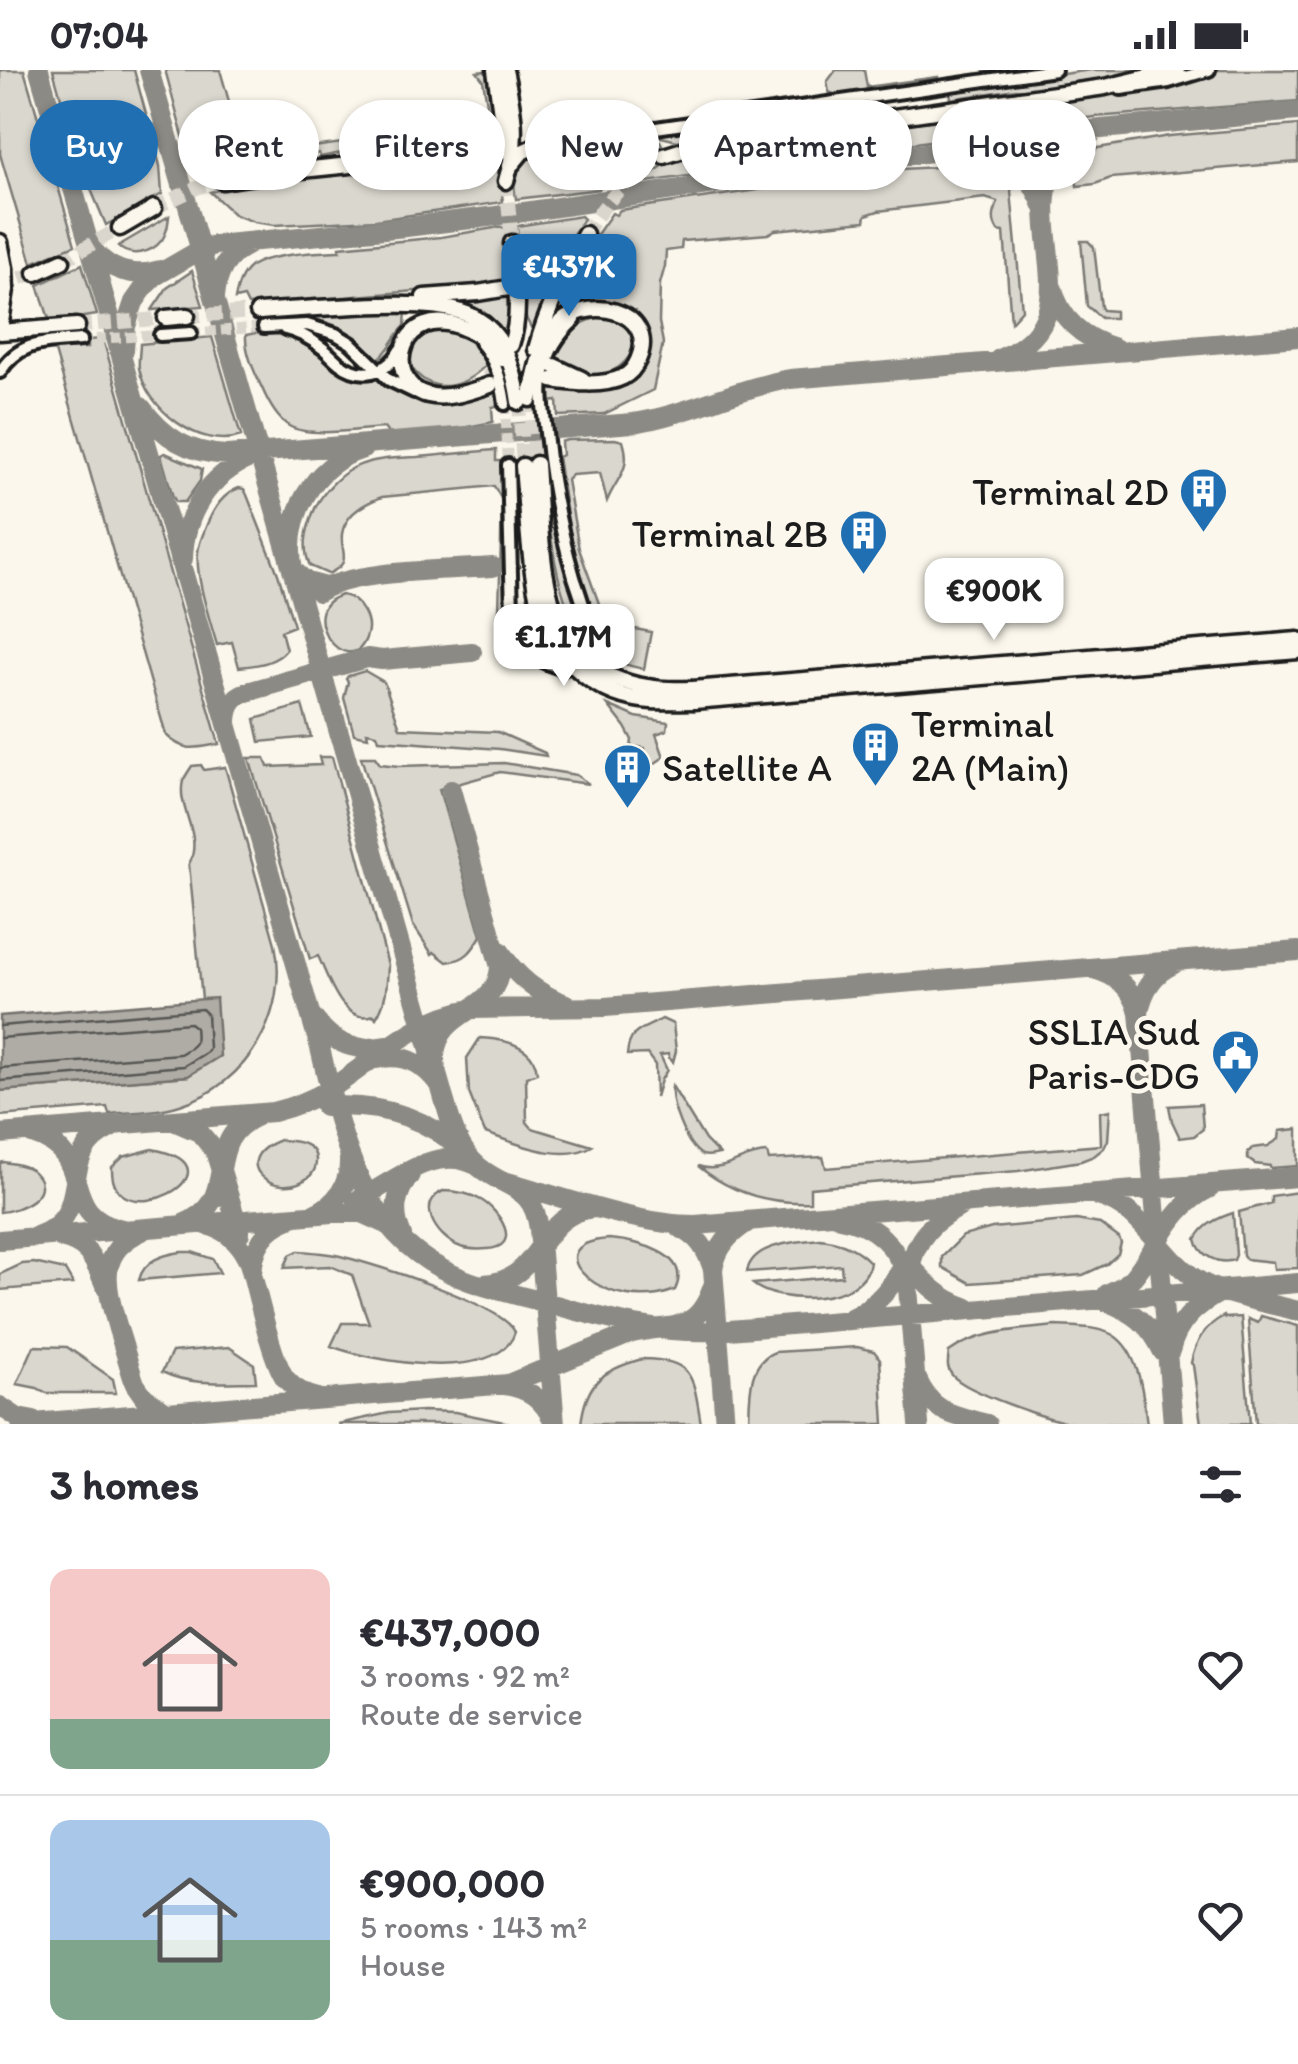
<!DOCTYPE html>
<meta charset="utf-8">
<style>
body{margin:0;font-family:Itim,sans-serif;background:#f7f7f7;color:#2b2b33;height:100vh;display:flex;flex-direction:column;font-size:38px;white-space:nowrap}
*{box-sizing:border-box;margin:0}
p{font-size:32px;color:#7c7c81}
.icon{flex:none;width:55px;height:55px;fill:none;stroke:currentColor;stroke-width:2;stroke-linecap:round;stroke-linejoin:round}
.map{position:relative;height:1354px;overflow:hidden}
.panel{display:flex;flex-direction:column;background:#fff;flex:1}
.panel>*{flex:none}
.top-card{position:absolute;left:30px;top:30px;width:1240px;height:90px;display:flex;gap:20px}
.price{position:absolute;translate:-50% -85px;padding:0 22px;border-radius:20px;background:#fff;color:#222;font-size:32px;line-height:65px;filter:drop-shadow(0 2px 5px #0008)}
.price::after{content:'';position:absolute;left:50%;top:60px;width:30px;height:22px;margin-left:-15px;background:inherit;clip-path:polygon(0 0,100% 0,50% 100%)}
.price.on{background:#1f6fb2;color:#fff}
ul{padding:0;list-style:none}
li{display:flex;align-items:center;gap:30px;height:250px;padding:0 50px}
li+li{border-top:2px solid #e1e1e2}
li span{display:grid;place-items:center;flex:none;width:280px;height:200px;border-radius:20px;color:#555}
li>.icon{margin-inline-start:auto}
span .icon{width:120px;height:120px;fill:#fffc;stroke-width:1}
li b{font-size:42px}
h2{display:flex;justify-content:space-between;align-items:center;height:120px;padding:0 50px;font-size:42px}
.tag{padding:0 35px;border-radius:45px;background:#fff;box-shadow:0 2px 8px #0004;font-size:35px;line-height:90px}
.tag.on{background:#1f6fb2;color:#fff}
.status{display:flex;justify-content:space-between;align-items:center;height:70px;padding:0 50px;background:#fff;direction:ltr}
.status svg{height:28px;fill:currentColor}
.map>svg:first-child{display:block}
.green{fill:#dad7ce;stroke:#7b7a75;stroke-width:2.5}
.water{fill:#afaca5;stroke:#74726e;stroke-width:2.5}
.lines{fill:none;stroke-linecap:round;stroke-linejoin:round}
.shore{stroke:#575653;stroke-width:2.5}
.taxiway{stroke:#8c8a84;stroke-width:20}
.minor-tunnel{stroke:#dad6cd;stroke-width:10;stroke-dasharray:10 5;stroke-linecap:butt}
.major-tunnel{stroke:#dad6cd;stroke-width:14;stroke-dasharray:14 7;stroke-linecap:butt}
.minor-casing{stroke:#1c1c1c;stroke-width:18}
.major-casing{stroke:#1c1c1c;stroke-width:21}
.minor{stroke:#fbf7ec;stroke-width:10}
.major{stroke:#fbf7ec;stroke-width:14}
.major-bridge-casing{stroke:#1c1c1c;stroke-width:21;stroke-linecap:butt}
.major-bridge{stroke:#fbf7ec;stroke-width:14}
.labels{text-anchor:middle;stroke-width:9;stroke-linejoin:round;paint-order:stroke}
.poi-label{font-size:38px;fill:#1c1c1c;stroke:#fbf7ec;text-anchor:end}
</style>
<div class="status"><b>07:04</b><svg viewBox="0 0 49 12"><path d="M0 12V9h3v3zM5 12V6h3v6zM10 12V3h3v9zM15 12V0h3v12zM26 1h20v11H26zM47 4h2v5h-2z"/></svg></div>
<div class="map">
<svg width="1298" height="1354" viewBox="0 0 1298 1354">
<rect width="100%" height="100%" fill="#fbf7ec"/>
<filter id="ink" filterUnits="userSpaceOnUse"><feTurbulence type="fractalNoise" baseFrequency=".01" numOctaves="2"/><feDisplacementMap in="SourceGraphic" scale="20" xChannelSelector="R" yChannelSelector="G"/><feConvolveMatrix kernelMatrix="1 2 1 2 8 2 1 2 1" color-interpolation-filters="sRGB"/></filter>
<g filter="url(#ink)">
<!-- green -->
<path class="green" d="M0 0H24L75 175 32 193 0 84Z
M53 0H134L160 96 162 124 106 155 79 91Z
M165 0H220L240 70H245L248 86 393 66 392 58 403 53V63L394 73 320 87 319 83 315 84 314 89 281 94H242L239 100 222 105 221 101 201 107C184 84 174 29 165 0Z
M836 0H864L867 17 938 7 939 10 938 12 838 26 829 22 827 12Z
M1091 0H1145L1146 2 1029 21 1016 19 951 29 950 20Z
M1218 0H1298V31L1094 47 647 112 645 108 664 95 718 80 1030 32 1117 24 1175 14 1205 6Z
M486 1 496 69 436 80 318 92 395 80 411 65 421 71 477 63 490 52 483 10 477 2Z
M859 32 862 40 847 45 677 71 653 65 651 62Z
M1298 55V92L1111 108 1095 114 1077 116 1076 104 1083 93 1082 90 1098 78 1169 66Z
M638 68 643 70 660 71 663 77C637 86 626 101 606 116L602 114 599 119 516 129C510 93 516 87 551 86L554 81 571 78 572 83 557 85 558 93 578 88 577 82 595 78 598 74Z
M484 93 499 101 503 132 376 150 274 155 254 152 235 145 210 122 226 118V115L374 97 452 98Z
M971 95 992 100 1013 114 1011 121 1022 240 1011 252 1004 162 998 161C991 150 994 143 998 132L985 128 878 141 866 145 865 151 775 160 768 164 682 171 681 179 666 181 665 196 660 214 659 252 663 273 653 320 604 344 558 346 557 331 549 332V313L626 311C675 285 634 219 585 232 580 234 575 237 570 239L565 238 562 232 591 173 612 143 616 145 620 140 902 99Z
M169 146C168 155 167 163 162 170 151 184 129 188 118 176Z
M581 146 584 149 557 186 521 206 517 156Z
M500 157 505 158 510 210 464 217 248 235 244 227 235 229C237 218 240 206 249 198 264 184 318 182 340 181V177L441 167Z
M1081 171H1088L1094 177 1101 237 1103 240 1115 241V248H1101L1087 236Z
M569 189 536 267 526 248 524 217Z
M82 194 97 245 50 252 38 215Z
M192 201 203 236 152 240 167 218Z
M511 221 509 262 505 269C487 250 472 239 447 230Z
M406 240 405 256C393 267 392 279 376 291 348 258 337 252 294 245Z
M600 247C674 258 609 340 555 287 564 264 576 253 600 247Z
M443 259C465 265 476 273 488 293 465 317 434 328 411 297 408 274 420 262 443 259Z
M271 260 289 263 309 271 358 305 378 308 413 326 460 328 500 318 503 335 492 337 493 352 394 371 384 358C361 359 309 368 289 356 276 348 268 332 262 318 254 301 245 282 246 265Z
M212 267 241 366C200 381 146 338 139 298 138 291 140 281 140 274Z
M103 269 219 674C195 678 185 683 166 665L54 278H88V270Z
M615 369 623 371C632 400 618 405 607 431L600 403 572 405 567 410 579 479 605 550 593 548 572 476 558 387 562 385 561 372 567 370Z
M496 380V391H504L506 539 504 542H499L502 430 494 416 382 427C365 433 345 444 342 464 340 484 354 492 328 504L310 496C302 478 306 461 313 443 320 425 337 406 355 397 374 388 396 388 417 387 443 385 469 382 496 380Z
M165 383 202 399 200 411 185 432H176L173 427 161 385Z
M543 388H546L585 559 583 566C552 526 548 439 543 388Z
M239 418 244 419 247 425 278 504 294 556 281 561 286 580C275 594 255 595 239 597L232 572 217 575C210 551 195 506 198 482 199 472 204 462 208 452 215 437 223 424 239 418Z
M342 525C360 528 373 551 366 568 349 613 291 539 342 525Z
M624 557 651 562 644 599C621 594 617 594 603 575L601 572Z
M365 601 384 612 400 658 498 662 545 683 546 686 500 679 379 670 377 664 367 662 368 667 354 664 344 628 348 612 346 609 348 606Z
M302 635 311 667 260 672 255 649Z
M608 635 636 647 668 652 667 660 656 664 664 687 652 695 650 703H646L645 678 638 677 635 686 636 702H632L628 698 632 670 625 657Z
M319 687H332L388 895C387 914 387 931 376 948L374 945C342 956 329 908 318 886L310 889 249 688H265L268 697 321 695Z
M361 687H375L380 694 399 696 504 693 576 705 589 714 500 702 439 719 481 866C472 881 466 890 447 892L434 882 432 884 413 855Z
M201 695 204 700 225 697 275 874C289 943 248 1014 180 1035 158 1042 132 1042 109 1044L107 1037 0 1046V1021L188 1006 216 929H202L189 794C204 765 176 738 183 711 184 708 190 699 192 696Z
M662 949 673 954 676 981 673 992 669 988V984L660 985 667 1000 661 1010 656 1027 655 995 647 984 627 985C629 959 643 960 662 949Z
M480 968C503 969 535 975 537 1003L526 1007 527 1052 532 1058 592 1076C562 1094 516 1073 485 1063L469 1023 467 988Z
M672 1016 705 1070 719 1084C713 1085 708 1087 702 1085 685 1075 670 1034 672 1016Z
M1201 1034 1203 1059 1194 1066 1180 1068 1172 1051 1169 1036Z
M1110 1040 1108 1070 1104 1078 1094 1086 1081 1091 1018 1101 810 1118V1132C768 1134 731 1123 698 1096 723 1105 742 1083 767 1083L769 1090 823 1087 826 1098 1101 1075 1100 1042Z
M1298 1059V1096L1271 1098 1270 1096 1255 1094 1248 1089V1082L1253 1078 1268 1076 1279 1069 1280 1061Z
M280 1070C295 1071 317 1072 316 1092 316 1097 314 1102 310 1106 278 1134 224 1091 280 1070Z
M152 1079C253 1098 109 1173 112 1097L123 1087Z
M4 1092C14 1094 28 1095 35 1103 56 1125 17 1141 0 1142V1093Z
M443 1121C457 1121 469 1123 481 1130 499 1140 524 1177 487 1179 477 1180 465 1179 456 1175 436 1165 416 1134 443 1121Z
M1298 1122V1198L1274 1199 1273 1192 1246 1189 1243 1185 1239 1142 1271 1133V1126Z
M1233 1143 1236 1185 1234 1190C1217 1195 1199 1185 1196 1169 1204 1154 1218 1148 1233 1143Z
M1076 1150 1100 1154 1119 1168 1121 1173 1118 1184 1107 1194 1083 1205 970 1213 942 1197V1187L963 1166 992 1158Z
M609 1169C635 1171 693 1183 675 1220 607 1248 529 1174 609 1169Z
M820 1169C840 1171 856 1177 870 1192 865 1234 779 1236 753 1214L842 1206 841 1195 747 1202C752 1173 796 1172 820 1169Z
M298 1181C313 1182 329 1183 344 1187 377 1195 503 1235 515 1262 499 1315 369 1291 331 1276L342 1253H369L352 1205 330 1196 284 1198 290 1185Z
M181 1182H192L213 1189 220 1203 139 1210C144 1190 162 1185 181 1182Z
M34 1193 65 1200 73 1214 0 1220V1204L22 1194Z
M1224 1246 1225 1248 1241 1247 1250 1354H1201L1193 1295 1191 1293C1195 1272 1204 1256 1224 1246Z
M1261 1246 1298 1256V1354H1256L1248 1249 1258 1253Z
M1056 1256C1074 1257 1097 1256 1113 1265 1140 1282 1143 1325 1147 1354 1124 1354 1099 1354 1076 1354 1052 1351 966 1322 952 1305 946 1298 948 1290 949 1282 979 1260 1020 1260 1056 1256Z
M34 1276 67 1277 113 1309 116 1323H47L37 1318 17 1314Z
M229 1277 254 1294 256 1312C224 1312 191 1316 162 1302L172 1282Z
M857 1277 874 1281 880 1289 884 1354H749C750 1329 747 1292 775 1282Z
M642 1289C695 1290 693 1307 701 1354H581C586 1311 603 1300 642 1289Z
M423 1341 455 1342 514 1354H338L389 1343Z"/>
<!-- water -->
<path class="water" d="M216 928 220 986 188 1006 0 1021V946Z"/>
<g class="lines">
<!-- shore -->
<path class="shore" d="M0 956 202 939 207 944 209 978 207 982 184 996 0 1011
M0 968 190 953 195 957C197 975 196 975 180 984L0 998"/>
<!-- taxiway -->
<path class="taxiway" d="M39 0 320 978C340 1061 359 1156 442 1199 473 1216 510 1223 544 1232 605 1248 652 1264 717 1261L1298 1213
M149 0 436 1001
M976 79C1010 84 1032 106 1044 138
M93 180C110 201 133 208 160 200
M1053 219C1061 252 1085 269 1115 278
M215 227C217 203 226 186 248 175
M124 280 126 256 134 232 146 215 155 206 200 180 215 175 406 157 496 146 1068 62 1298 41
M999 289C1095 249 1022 163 1054 97 1062 80 1078 71 1094 62
M141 337C164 368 188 383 227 385L633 353C687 345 736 318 790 309L1298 267
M183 489C184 443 209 405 252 387
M326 517 307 512 293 500C283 448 312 395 363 379
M319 522C349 500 453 500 493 497
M227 653C227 639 233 626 247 622L367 588 382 590 472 582
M451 720 500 897C497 944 439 937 435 985 434 998 439 1010 442 1022 450 1049 456 1078 479 1097 507 1120 533 1114 539 1159L555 1354
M500 881C516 907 537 924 566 934
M1093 899C1117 905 1132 918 1139 942L1173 1354
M1139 942C1143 920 1153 903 1174 894
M315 950C335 975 354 982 386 976
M376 989C401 983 421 991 437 1012
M325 1037C376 1033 422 1045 461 1079
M176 1052 199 1062 215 1081 240 1163
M0 1064 273 1042C293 1037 312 1030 330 1019 376 990 415 948 471 939L605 937 1298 881
M32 1064C99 1085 54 1144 122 1159
M507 1112C563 1127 637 1155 695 1155L1298 1107
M1098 1126C1142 1138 1157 1182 1193 1207 1220 1226 1266 1232 1298 1241
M356 1131C393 1113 434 1073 476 1095
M314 1144C337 1134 350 1114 349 1089
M840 1148C874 1153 897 1176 907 1208
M183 1154C244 1130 198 1072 257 1046
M206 1155C228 1160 240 1173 249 1193 257 1220 271 1288 285 1308 294 1319 305 1325 318 1328
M678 1157C698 1166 706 1178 713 1199L725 1354
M142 1161C94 1182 107 1219 118 1259 124 1277 129 1296 135 1314L144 1327 171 1345
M37 1166C98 1144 52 1085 111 1058
M402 1166C392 1143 395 1124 410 1105
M61 1168C91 1175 94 1191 106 1217
M0 1170 333 1143H362L384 1153
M907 1192C925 1212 939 1229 966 1237
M713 1199C717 1177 729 1164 748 1152
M252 1203C254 1176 264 1159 290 1149
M484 1214C544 1211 536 1144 594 1138
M1107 1224 1125 1215 1133 1207C1160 1175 1170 1137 1210 1118
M1105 1231C1133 1241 1150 1254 1163 1282
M851 1248C878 1236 892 1215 907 1191
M1170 1281C1177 1252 1195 1236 1221 1222
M917 1309C932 1344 954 1345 987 1354
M504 1315C529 1318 543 1329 554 1352
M0 1336 18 1348 34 1351
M21 1354 508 1314 632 1263C675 1253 698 1264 714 1213
M919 1354 908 1218C909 1180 924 1155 958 1138"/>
<!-- minor-tunnel -->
<path class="minor-tunnel" d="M191 263 264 257
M81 270 160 265
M505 334 508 395"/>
<!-- major-tunnel -->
<path class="major-tunnel" d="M506 111 512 173
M154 138 199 117 222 111
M585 164C608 129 627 107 664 86
M62 191 120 158
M0 214 36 203
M187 246 258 242
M77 256 166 248
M487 307 504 289
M530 329 536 394
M519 332 523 396"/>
<defs>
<path id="minor" d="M1121 19 1169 12 1209 0
M532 76 1055 0
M264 257 307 255 336 264 351 273 389 310 414 322
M285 259C298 262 310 268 321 277 328 282 333 288 339 293 361 310 387 304 400 280
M160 265 191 263
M480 272C495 289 502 311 505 334
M0 302C20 270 47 273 81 270
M508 395 512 541 546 593 563 599C571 596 583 589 588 582 596 566 579 523 574 507 560 459 551 412 546 363 544 343 540 322 544 302 548 281 559 264 575 250"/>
<path id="major" d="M495 0 506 81
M505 0C514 43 519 69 506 111
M664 86 702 74 1105 17 1177 0
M513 93 522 82 535 76
M222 111 282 102 507 79
M120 158 154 138
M0 172 5 198
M36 203 62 191
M524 212 560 192 571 180
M424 227 478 223 508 218
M258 242C300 239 341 236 382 235 464 233 506 241 519 332
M166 248 187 246
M0 259 6 219
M0 262 77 256
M511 275C522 242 515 208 512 173
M536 279C547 239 566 201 585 164
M554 296 582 309
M490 315C472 321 448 330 428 325 381 313 399 229 466 259 481 265 493 275 502 289
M530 329C535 307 538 282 552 262 583 219 660 241 638 290 635 297 629 304 623 307 603 317 573 313 552 310
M536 394 539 442
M523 396 527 445
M693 619 1298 570
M694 631 1298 581"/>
</defs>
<!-- minor casing -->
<use href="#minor" class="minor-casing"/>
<!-- major casing -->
<use href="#major" class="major-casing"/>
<!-- minor -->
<use href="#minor" class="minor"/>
<!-- major -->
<use href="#major" class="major"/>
<defs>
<path id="major-bridge" d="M5 198 6 219
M508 218 524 212
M539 442C545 525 552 605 654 618 666 620 680 619 693 619
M527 445C532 499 533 551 571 593 587 610 608 623 631 628 651 633 674 631 694 631"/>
</defs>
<!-- major-bridge casing -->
<use href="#major-bridge" class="major-bridge-casing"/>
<!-- major-bridge -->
<use href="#major-bridge" class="major-bridge"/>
</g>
</g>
<!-- icons -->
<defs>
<symbol id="building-pin" viewBox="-11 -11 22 30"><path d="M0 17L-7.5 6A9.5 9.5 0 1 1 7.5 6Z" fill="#1f6fb2" stroke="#fbf7ec"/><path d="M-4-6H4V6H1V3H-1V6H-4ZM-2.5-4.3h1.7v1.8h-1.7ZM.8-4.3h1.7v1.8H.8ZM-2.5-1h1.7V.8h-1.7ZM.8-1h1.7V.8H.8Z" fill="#fff"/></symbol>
<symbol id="civic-pin" viewBox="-11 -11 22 30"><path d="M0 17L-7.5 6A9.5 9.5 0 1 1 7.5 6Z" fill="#1f6fb2" stroke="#fbf7ec"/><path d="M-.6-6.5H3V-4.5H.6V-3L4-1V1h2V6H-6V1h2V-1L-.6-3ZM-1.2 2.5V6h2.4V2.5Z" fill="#fff"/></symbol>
</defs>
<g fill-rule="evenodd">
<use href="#building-pin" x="1176" y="394" width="55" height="75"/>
<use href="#building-pin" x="836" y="436" width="55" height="75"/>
<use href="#building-pin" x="848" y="648" width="55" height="75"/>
<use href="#building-pin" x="600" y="670" width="55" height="75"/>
<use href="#civic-pin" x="1208" y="956" width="55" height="75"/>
</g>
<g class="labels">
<!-- poi labels -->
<g class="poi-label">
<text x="1169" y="435">Terminal 2D</text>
<text x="828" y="477">Terminal 2B</text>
<text x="911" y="667" text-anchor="start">Terminal<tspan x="911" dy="44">2A (Main)</tspan></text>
<text x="662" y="711" text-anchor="start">Satellite A</text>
<text x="1200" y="975">SSLIA Sud<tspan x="1200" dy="44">Paris-CDG</tspan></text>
</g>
</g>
</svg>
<b class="price on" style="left:569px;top:249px">€437K</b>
<b class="price" style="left:994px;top:573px">€900K</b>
<b class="price" style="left:564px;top:619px">€1.17M</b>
<div class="top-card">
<a class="tag on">Buy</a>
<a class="tag">Rent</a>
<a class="tag">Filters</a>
<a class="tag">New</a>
<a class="tag">Apartment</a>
<a class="tag">House</a>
</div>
</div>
<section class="panel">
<h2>3 homes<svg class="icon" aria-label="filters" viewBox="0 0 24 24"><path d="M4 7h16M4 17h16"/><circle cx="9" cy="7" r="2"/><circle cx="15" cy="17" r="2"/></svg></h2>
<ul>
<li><span style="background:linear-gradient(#f6c9c9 75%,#7fa58c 0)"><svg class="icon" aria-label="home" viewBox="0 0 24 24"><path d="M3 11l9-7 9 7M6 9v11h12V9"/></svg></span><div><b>€437,000</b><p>3 rooms · 92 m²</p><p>Route de service</p></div><svg class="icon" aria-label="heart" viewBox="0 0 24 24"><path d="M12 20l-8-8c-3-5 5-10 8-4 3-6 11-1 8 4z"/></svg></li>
<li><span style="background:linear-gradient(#a9c7e8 60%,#7fa58c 0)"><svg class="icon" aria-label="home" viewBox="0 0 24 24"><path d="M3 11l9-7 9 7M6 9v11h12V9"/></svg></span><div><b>€900,000</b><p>5 rooms · 143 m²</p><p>House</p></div><svg class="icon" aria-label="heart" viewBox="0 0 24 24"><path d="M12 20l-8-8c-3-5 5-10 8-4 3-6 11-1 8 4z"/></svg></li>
</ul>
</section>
